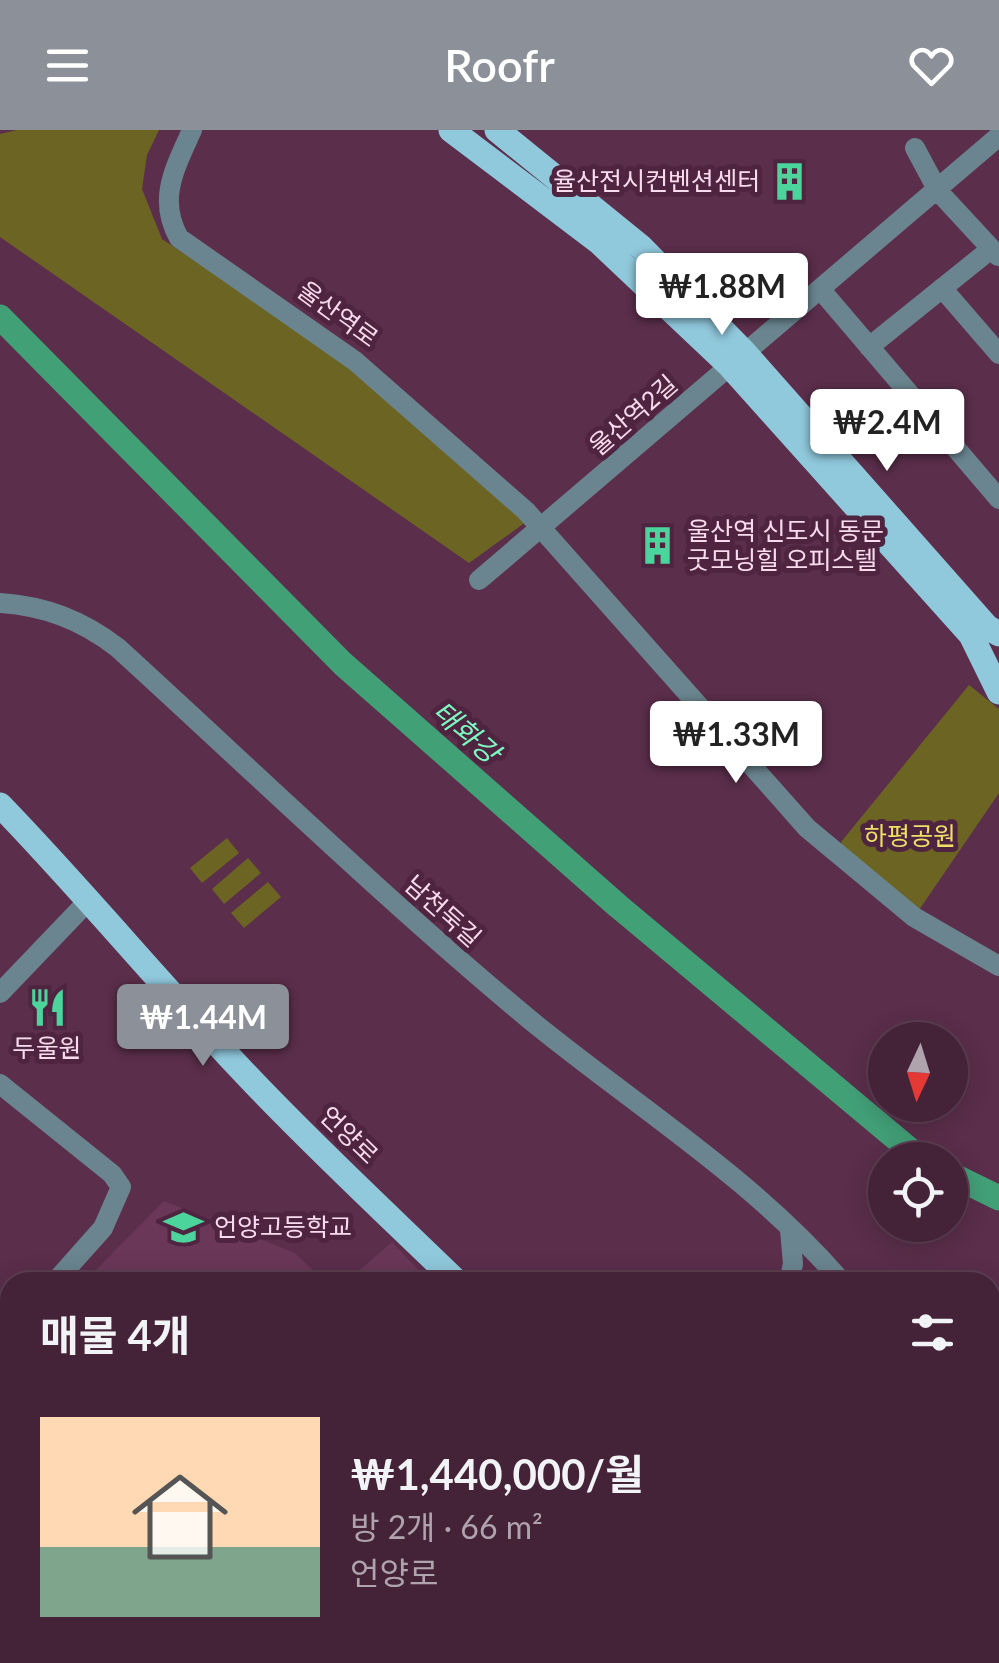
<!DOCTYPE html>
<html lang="ko">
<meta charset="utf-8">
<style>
body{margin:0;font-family:Lato,"Noto Sans KR",sans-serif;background:#4b2a40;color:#f1f3f6;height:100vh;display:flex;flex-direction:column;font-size:38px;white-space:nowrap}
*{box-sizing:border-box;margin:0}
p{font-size:32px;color:#afa4ae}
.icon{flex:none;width:55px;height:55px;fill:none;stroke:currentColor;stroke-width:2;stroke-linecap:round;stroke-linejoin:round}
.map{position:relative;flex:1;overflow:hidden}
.drawer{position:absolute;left:0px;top:1142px;width:1000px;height:392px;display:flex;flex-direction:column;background:#442238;border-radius:30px 30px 0 0;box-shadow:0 5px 25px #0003,0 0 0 2px #5c3f53}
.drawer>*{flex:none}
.needle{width:65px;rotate:184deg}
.controls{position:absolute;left:868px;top:892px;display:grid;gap:20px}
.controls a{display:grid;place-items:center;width:100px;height:100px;border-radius:50%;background:#442238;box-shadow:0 5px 25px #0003,0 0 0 2px #5c3f53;font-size:50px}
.price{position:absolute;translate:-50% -85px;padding:0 22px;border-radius:10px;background:#fff;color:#222;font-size:32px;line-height:65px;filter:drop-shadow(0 2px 5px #0008)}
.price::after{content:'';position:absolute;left:50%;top:60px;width:30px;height:22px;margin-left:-15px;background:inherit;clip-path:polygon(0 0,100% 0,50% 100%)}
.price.active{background:#8c9099;color:#fff}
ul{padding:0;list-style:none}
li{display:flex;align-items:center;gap:30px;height:250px;padding:0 40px}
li+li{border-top:2px solid #5c3f53}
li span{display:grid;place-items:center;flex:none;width:280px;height:200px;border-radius:0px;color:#555}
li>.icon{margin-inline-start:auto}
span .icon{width:120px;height:120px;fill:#fffc;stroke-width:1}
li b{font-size:42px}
h2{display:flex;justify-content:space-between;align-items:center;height:120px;padding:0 40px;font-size:42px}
header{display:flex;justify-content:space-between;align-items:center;height:130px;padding:0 40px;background:#8c9099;color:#fff;font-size:45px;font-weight:600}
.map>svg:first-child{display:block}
.built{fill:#6a3758}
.green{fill:#6c6423}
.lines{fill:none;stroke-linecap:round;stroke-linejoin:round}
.river{stroke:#42a077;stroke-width:25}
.minor{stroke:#6a858f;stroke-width:20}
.major{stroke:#90c8dc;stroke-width:25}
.labels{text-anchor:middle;stroke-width:10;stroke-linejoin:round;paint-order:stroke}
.poi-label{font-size:25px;fill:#f8dbec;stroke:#4f2440;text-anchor:start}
.street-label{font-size:25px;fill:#f8dbec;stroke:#4f2440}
.park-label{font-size:25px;fill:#eedf69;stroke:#4f2440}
.water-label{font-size:28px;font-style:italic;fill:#7cfac1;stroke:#4f2440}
</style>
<header><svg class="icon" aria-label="menu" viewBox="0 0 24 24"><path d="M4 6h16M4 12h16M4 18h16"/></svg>Roofr<svg class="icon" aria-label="heart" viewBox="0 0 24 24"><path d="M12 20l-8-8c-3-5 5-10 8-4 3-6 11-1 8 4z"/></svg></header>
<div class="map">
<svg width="999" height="1533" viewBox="0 0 999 1533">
<rect width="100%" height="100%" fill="#5b2e4b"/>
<!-- built -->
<path class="built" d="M164 1071 295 1123 325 1152H84Z
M392 1112 430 1152H346Z
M10 1227V1418L0 1412V1238Z"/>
<!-- green -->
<path class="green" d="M17 0H159L147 25 142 59 162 109 352 235 526 392 469 433 0 107V4Z
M969 555 999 579V663L919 780 846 730 841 712Z
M227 708 239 723 202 753 190 738Z
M248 728 261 743 224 774 212 759Z
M268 752 281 767 244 798 231 783Z"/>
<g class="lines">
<!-- river -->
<path class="river" d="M0 187 343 534 618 776 922 1030
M950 1044 999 1068"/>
<!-- minor -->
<path class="minor" d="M192 0C175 38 157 69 179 108L355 231 526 381 807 698 914 787 999 836
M915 18 938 61 998 126
M942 158 999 224
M821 160 999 369
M869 217 991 119
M479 450 999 6
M0 473C45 476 82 490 118 518 254 642 387 771 529 889 634 975 754 1049 842 1152
M0 863 90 769
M0 954 112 1044 121 1057 103 1098 55 1152
M789 1152 793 1134 790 1100
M990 1188 999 1192
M0 1215 10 1204
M990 1423 999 1402
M0 1525 20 1533
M411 1533 418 1525"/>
<!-- major -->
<path class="major" d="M451 0 599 112 729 235 971 505 999 562
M497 0 641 117 744 222 987 497 999 504
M0 675C88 766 168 864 256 955 321 1023 390 1087 457 1152
M921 1525 937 1533"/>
</g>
<!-- icons -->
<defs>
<symbol id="building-bare" viewBox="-9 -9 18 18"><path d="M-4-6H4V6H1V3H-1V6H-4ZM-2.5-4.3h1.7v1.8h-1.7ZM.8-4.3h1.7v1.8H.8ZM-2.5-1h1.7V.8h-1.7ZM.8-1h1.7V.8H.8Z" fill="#4bd49b" stroke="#4f2440" stroke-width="2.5" paint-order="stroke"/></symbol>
<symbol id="restaurant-bare" viewBox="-9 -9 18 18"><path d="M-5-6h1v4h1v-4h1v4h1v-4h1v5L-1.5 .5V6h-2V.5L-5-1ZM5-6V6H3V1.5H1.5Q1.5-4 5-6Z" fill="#4bd49b" stroke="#4f2440" stroke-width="2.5" paint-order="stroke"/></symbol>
<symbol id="school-bare" viewBox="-9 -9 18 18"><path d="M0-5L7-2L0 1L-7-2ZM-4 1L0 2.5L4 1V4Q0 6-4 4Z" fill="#4bd49b" stroke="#4f2440" stroke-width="2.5" paint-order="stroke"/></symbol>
</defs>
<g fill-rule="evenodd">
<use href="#building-bare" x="762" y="24" width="55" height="55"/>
<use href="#building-bare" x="630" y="388" width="55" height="55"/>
<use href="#restaurant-bare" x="20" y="850" width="55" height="55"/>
<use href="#school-bare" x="156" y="1070" width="55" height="55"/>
</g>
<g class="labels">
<!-- poi labels -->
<g class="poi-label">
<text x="760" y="60" text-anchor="end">율산전시컨벤션센터</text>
<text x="687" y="410">울산역 신도시 동문<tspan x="687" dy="29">굿모닝힐 오피스텔</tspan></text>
<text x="47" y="927" text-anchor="middle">두울원</text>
<text x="214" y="1106">언양고등학교</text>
</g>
<!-- street labels -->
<g class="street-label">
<text transform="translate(338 184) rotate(36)" y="9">울산역로</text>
<text transform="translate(633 285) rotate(-41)" y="9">울산역2길</text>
<text transform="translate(443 781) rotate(42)" y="9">남천둑길</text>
<text transform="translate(349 1005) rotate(44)" y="9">언양로</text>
</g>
<!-- park labels -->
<g class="park-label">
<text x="910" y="715">하평공원</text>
</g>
<!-- water labels -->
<g class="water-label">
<text transform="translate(466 602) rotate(41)" y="10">태화강</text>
</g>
</g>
</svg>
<div class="controls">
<a><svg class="needle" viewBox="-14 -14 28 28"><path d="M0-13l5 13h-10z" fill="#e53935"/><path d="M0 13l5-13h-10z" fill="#afa4ae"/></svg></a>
<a><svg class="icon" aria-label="locate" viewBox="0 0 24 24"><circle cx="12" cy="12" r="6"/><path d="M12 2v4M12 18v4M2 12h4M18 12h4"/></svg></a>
</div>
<b class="price" style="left:722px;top:208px">₩1.88M</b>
<b class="price" style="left:887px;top:344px">₩2.4M</b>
<b class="price" style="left:736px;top:656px">₩1.33M</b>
<b class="price active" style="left:203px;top:939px">₩1.44M</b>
<section class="drawer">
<h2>매물 4개<svg class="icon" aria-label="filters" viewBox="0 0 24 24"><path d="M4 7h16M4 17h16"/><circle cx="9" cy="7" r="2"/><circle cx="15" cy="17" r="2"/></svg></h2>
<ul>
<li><span style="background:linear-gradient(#ffd9b3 65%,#7fa58c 0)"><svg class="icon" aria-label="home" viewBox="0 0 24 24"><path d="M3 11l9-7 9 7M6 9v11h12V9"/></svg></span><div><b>₩1,440,000/월</b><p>방 2개 · 66 m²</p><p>언양로</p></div></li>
</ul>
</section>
</div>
